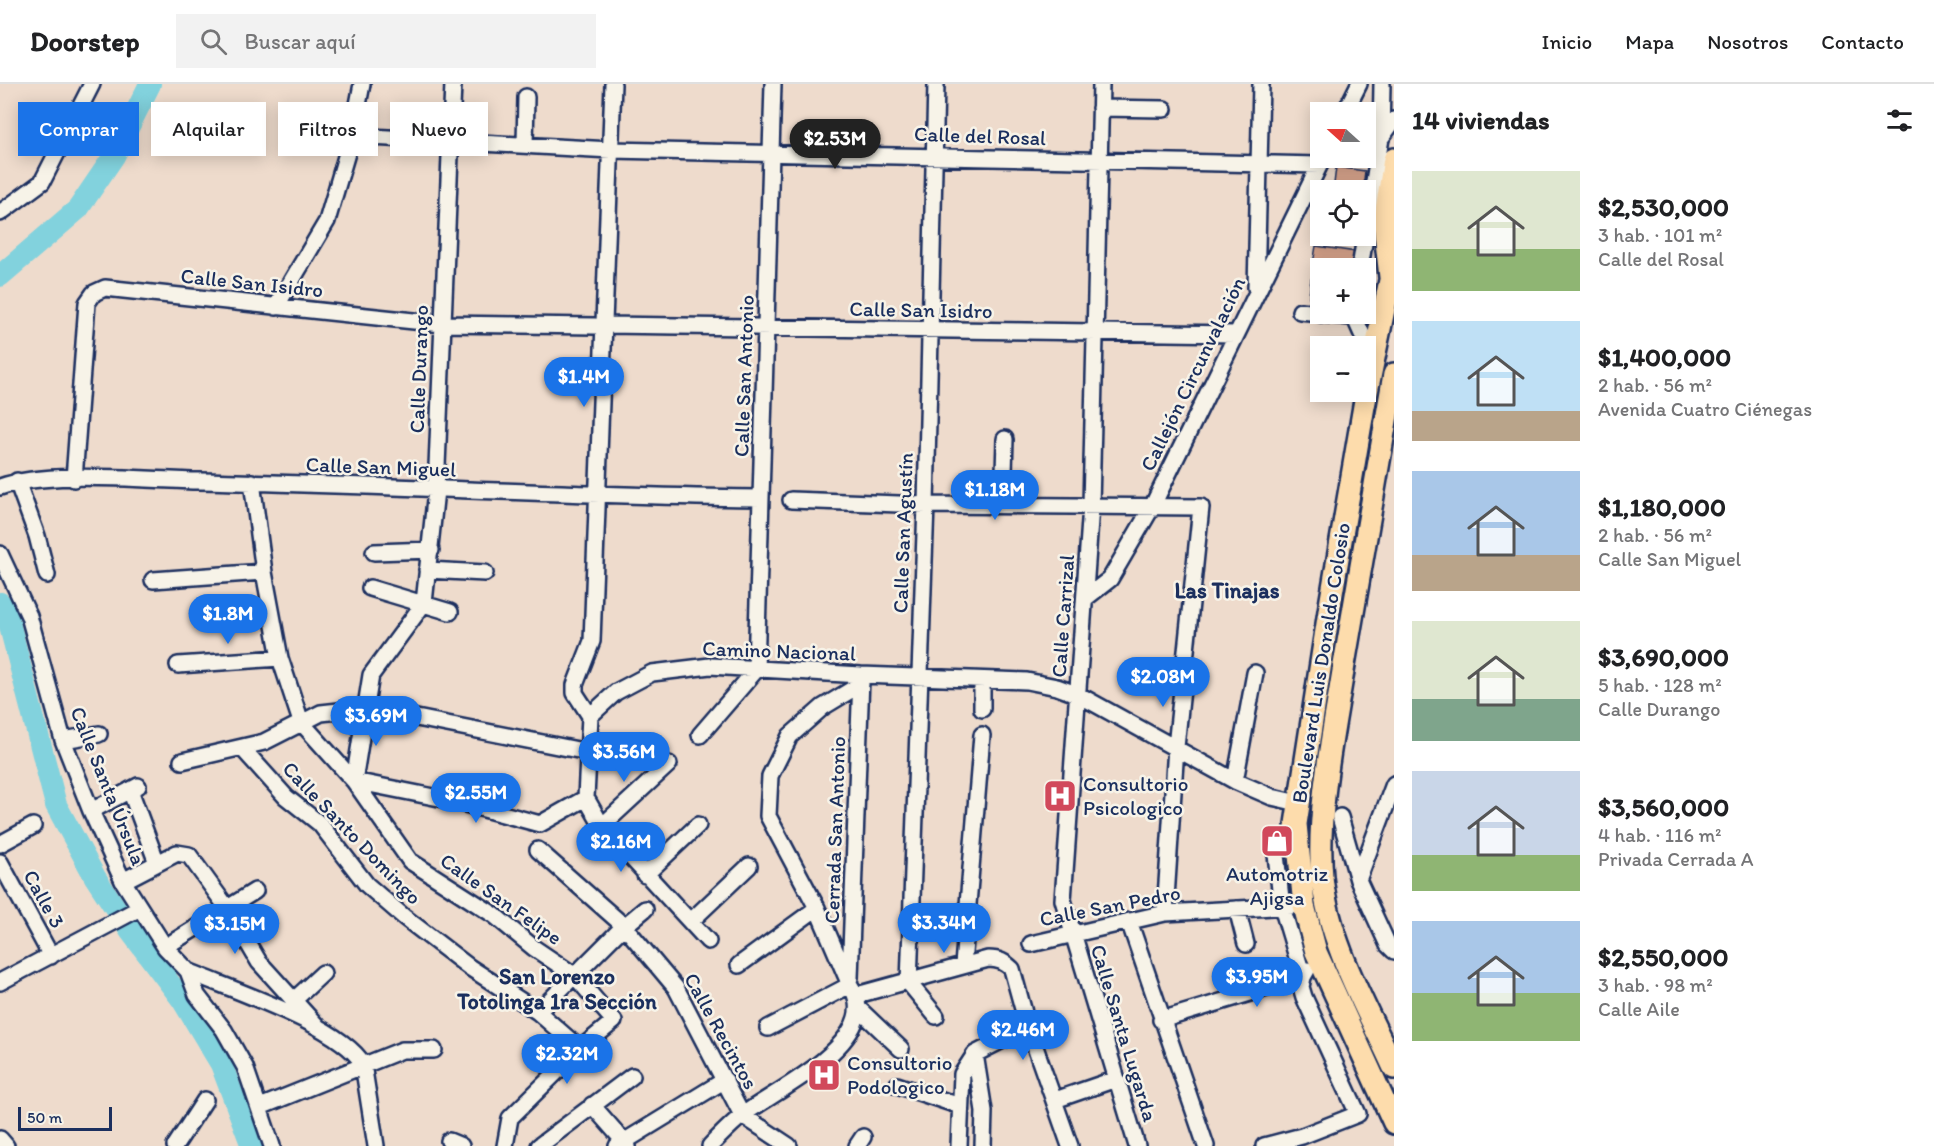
<!DOCTYPE html>
<html lang="es">
<meta charset="utf-8">
<style>
body{margin:0;font-family:Itim,sans-serif;background:#f2f2f2;color:#202124;height:100vh;display:flex;flex-direction:column;font-size:22px;white-space:nowrap}
*{box-sizing:border-box;margin:0}
p{font-size:20px;color:#757577}
.icon{flex:none;width:33px;height:33px;fill:none;stroke:currentColor;stroke-width:2;stroke-linecap:round;stroke-linejoin:round}
.map{position:relative;flex:1;overflow:hidden}
.details{display:flex;flex-direction:column;background:#fff;width:540px}
.details>*{flex:none}
.banner{position:absolute;left:18px;top:18px;width:570px;height:54px;display:flex;gap:12px}
.needle{width:39px;rotate:291deg}
.tools{position:absolute;left:1310px;top:18px;display:grid;gap:12px}
.tools a{display:grid;place-items:center;width:66px;height:66px;border-radius:0px;background:#fff;box-shadow:0 3px 15px #0003;font-size:30px}
.scale{position:absolute;left:18px;bottom:15px;width:94px;box-sizing:border-box;padding-left:6px;border:3px solid #1b2f5e;border-top:0;font-size:16px;line-height:21px;white-space:nowrap;color:#1b2f5e;-webkit-text-stroke:4px #f7f3e8;paint-order:stroke}
.price{position:absolute;translate:-50% -51px;padding:0 14px;border-radius:21px;background:#1a73e8;color:#fff;font-size:20px;line-height:39px;filter:drop-shadow(0 2px 3px #0008)}
.price::after{content:'';position:absolute;left:50%;top:36px;width:18px;height:14px;margin-left:-9px;background:inherit;clip-path:polygon(0 0,100% 0,50% 100%)}
.price.active{background:#222;color:#fff}
ul{padding:0;list-style:none}
li{display:flex;align-items:center;gap:18px;height:150px;padding:0 18px}
li span{display:grid;place-items:center;flex:none;width:168px;height:120px;border-radius:0px;color:#555}
li>.icon{margin-inline-start:auto}
span .icon{width:72px;height:72px;fill:#fffc;stroke-width:1}
li b{font-size:26px}
h2{display:flex;justify-content:space-between;align-items:center;height:72px;padding:0 18px;font-size:26px}
.chip{padding:0 21px;border-radius:0px;background:#fff;box-shadow:0 3px 15px #0003;font-size:21px;line-height:54px}
.chip.active{background:#1a73e8;color:#fff}
header{display:flex;align-items:center;gap:36px;box-sizing:border-box;height:84px;padding:0 30px;background:#fff;border-bottom:2px solid #e0e0e0}
header strong{font-size:28px}
nav{display:flex;gap:33px;margin-inline-start:auto;font-size:21px}
.search{width:420px;height:54px;background:#f2f2f2;display:flex;align-items:center;gap:15px;box-sizing:border-box;padding:0 21px;border-radius:0px;color:#757577;font-size:22px}
main{display:flex;flex:1;min-height:0}
.map>svg:first-child{display:block}
.lines{fill:none;stroke-linecap:round;stroke-linejoin:round}
.river{stroke:#82d2dd;stroke-width:22}
.building{fill:#d8a48c;stroke:#1b2f5e;stroke-width:1.5}
.minor-casing{stroke:#1b2f5e;stroke-width:20}
.highway-casing{stroke:#1b2f5e;stroke-width:26}
.minor{stroke:#f7f3e8;stroke-width:15}
.highway{stroke:#fddcac;stroke-width:21}
.labels{text-anchor:middle;stroke-width:5;stroke-linejoin:round;paint-order:stroke}
.street-label{font-size:21px;fill:#1b2f5e;stroke:#f7f3e8}
.poi-label{font-size:21px;fill:#1b2f5e;stroke:#f7f3e8;text-anchor:start}
.neighbourhood-label{font-size:22px;font-weight:bold;fill:#1b2f5e;stroke:#f7f3e8}
</style>
<header>
<strong>Doorstep</strong>
<div class="search"><svg class="icon" aria-label="search" viewBox="0 0 24 24"><circle cx="10" cy="10" r="6"/><path d="M15 15l6 6"/></svg>Buscar aquí</div>
<nav><a>Inicio</a><a>Mapa</a><a>Nosotros</a><a>Contacto</a></nav>
</header>
<main>
<div class="map">
<svg width="1394" height="1062" viewBox="0 0 1394 1062">
<rect width="100%" height="100%" fill="#eedbcc"/>
<filter id="ink" filterUnits="userSpaceOnUse"><feTurbulence type="fractalNoise" baseFrequency=".0167" numOctaves="2"/><feDisplacementMap in="SourceGraphic" scale="12" xChannelSelector="R" yChannelSelector="G"/><feConvolveMatrix kernelMatrix="1 2 1 2 8 2 1 2 1" color-interpolation-filters="sRGB"/></filter>
<g filter="url(#ink)">
<g class="lines">
<!-- river -->
<path class="river" d="M0 192 78 125 114 72 150 0
M0 519 6 527 56 721 95 793 131 848 183 917 221 980 252 1062"/>
</g>
<!-- building -->
<path class="building" d="M1336 83 1365 87 1363 104 1334 100Z
M1316 162 1356 168 1354 184 1313 180Z
M1311 195 1320 196V215L1309 213Z"/>
<g class="lines">
<defs>
<path id="minor" d="M1101 0 1091 422 1063 816 1137 1062
M1100 24 1164 25
M1345 28 1359 0
M352 52 611 66 1319 81
M1381 54 1394 36
M525 61 526 13
M0 129 42 98 92 0
M1360 184 1381 54 1382 0
M1256 204 1261 0
M276 223 327 137 352 52 362 0
M1300 227 1320 229
M1321 230 1352 233
M1353 230 1374 277
M605 241 1236 250
M74 395 87 219 94 209 105 204 442 240 595 242
M17 397 37 452 47 491
M252 398 264 488 280 574 301 638 354 697 410 777 494 831 534 864 574 891 614 937 580 965 510 1034 505 1062
M0 403C48 386 145 396 199 397 386 401 573 412 761 414
M791 416 926 421 1201 423 1176 663 1165 829
M1003 421 1005 355
M374 468 431 466
M0 470 29 532 63 656 91 727 123 797 165 863 188 887 197 911 224 946 245 983 272 1062
M427 486 485 489
M153 496 264 488
M370 504 450 528
M1087 513 1110 495 1152 423 1323 74
M178 581 280 574
M982 625V596
M590 632 575 609V601L592 557 613 0
M700 651 756 586 773 0
M63 656 99 650
M242 664 286 713 320 740 367 801 404 833 469 883 538 928 580 965
M182 677 264 658 321 629 366 624 588 668
M354 697 371 591 424 519 436 406 453 0
M354 697 454 717 540 740 586 714
M1235 697 1255 589
M1394 700 1358 796 1388 861 1394 867
M130 706 157 779
M91 727 138 702
M1340 733 1358 796
M602 742 669 680
M0 760 33 742
M538 766 624 842 676 904 742 1031 789 1062
M0 778 51 872
M645 791 698 741
M123 797 177 769 189 771 228 825 259 878 317 942
M1237 825 1246 860
M691 837 749 782
M1129 837 1206 1062
M708 857 602 742 586 714 590 632 616 608 652 589 710 582 861 591 1027 597 1057 603 1079 611 1235 697 1272 713 1298 719
M1031 860 1165 829 1292 822
M165 863 255 807
M739 881 817 824
M963 881 982 651
M188 887C232 906 340 941 363 980L376 1062
M850 894 861 594
M0 898 140 824
M909 899 926 421 936 0
M909 899 936 932
M857 911 988 875C999 875 1005 878 1012 885L1028 943 1070 1062
M293 917 323 889
M860 926 901 965
M538 928 621 845 645 825
M1161 936 1303 893 1307 886
M768 944 850 901
M975 970 984 1027 983 1062
M975 970 1028 943
M897 1001 960 1022
M1055 1016 1116 995
M592 1021 628 1062
M260 1023 402 966H434
M0 1055 6 1062
M449 1057 461 1062
M175 1062 205 1016
M539 1062 632 992
M617 1062 725 996
M710 1062C721 1051 732 1039 744 1030 778 1005 887 954 850 901L817 824 768 732 770 692 790 652 823 623 861 600
M857 1062 863 1053
M959 1062 962 990 975 970
M1264 1062 1302 1052 1358 1030 1304 913 1301 903 1303 893 1282 823 1275 762"/>
<path id="highway" d="M1394 177 1364 322 1329 527 1296 740 1304 822 1316 868 1394 1039
M1390 193 1384 139 1394 75
M1394 290C1377 387 1361 484 1344 581 1334 645 1316 729 1322 793 1329 860 1367 924 1394 984"/>
</defs>
<!-- minor casing -->
<use href="#minor" class="minor-casing"/>
<!-- highway casing -->
<use href="#highway" class="highway-casing"/>
<!-- minor -->
<use href="#minor" class="minor"/>
<!-- highway -->
<use href="#highway" class="highway"/>
</g>
</g>
<!-- icons -->
<defs>
<symbol id="hospital-square" viewBox="-11 -11 22 22"><rect x="-9" y="-9" width="18" height="18" rx="4" fill="#d1495b" stroke="#f7f3e8"/><path d="M-5-5h3v3.5h4V-5h3V5h-3V1.5h-4V5h-3Z" fill="#fff"/></symbol>
<symbol id="shop-square" viewBox="-11 -11 22 22"><rect x="-9" y="-9" width="18" height="18" rx="4" fill="#d1495b" stroke="#f7f3e8"/><path d="M-5-2.5h2.3a2.7 3.5 0 0 1 5.4 0H5L5.5 6h-11ZM-1.5-2.5h3a1.5 2.3 0 0 0-3 0Z" fill="#fff"/></symbol>
</defs>
<g fill-rule="evenodd">
<use href="#hospital-square" x="1041" y="693" width="38" height="38"/>
<use href="#shop-square" x="1258" y="738" width="38" height="38"/>
<use href="#hospital-square" x="805" y="972" width="38" height="38"/>
</g>
<g class="labels">
<!-- street labels -->
<g class="street-label">
<text transform="translate(980 52) rotate(2)" y="7">Calle del Rosal</text>
<text transform="translate(252 199) rotate(6)" y="7">Calle San Isidro</text>
<text transform="translate(921 226) rotate(1)" y="7">Calle San Isidro</text>
<text transform="translate(419 285) rotate(-88)" y="7">Calle Durango</text>
<text transform="translate(1193 290) rotate(-64)" y="7">Callejón Circunvalación</text>
<text transform="translate(744 292) rotate(-88)" y="7">Calle San Antonio</text>
<text transform="translate(381 383) rotate(2)" y="7">Calle San Miguel</text>
<text transform="translate(903 449) rotate(-88)" y="7">Calle San Agustín</text>
<text transform="translate(1063 532) rotate(-86)" y="7">Calle Carrizal</text>
<text transform="translate(779 567) rotate(2)" y="7">Camino Nacional</text>
<text transform="translate(1321 579) rotate(-81)" y="7">Boulevard Luis Donaldo Colosio</text>
<text transform="translate(108 702) rotate(68)" y="7">Calle Santa Úrsula</text>
<text transform="translate(835 746) rotate(-88)" y="7">Cerrada San Antonio</text>
<text transform="translate(352 749) rotate(46)" y="7">Calle Santo Domingo</text>
<text transform="translate(44 815) rotate(61)" y="7">Calle 3</text>
<text transform="translate(501 815) rotate(35)" y="7">Calle San Felipe</text>
<text transform="translate(1110 822) rotate(-11)" y="7">Calle San Pedro</text>
<text transform="translate(721 947) rotate(61)" y="7">Calle Recintos</text>
<text transform="translate(1124 949) rotate(73)" y="7">Calle Santa Lugarda</text>
</g>
<!-- poi labels -->
<g class="poi-label">
<text x="1083" y="707">Consultorio<tspan x="1083" dy="24">Psicologico</tspan></text>
<text x="1277" y="797" text-anchor="middle">Automotriz<tspan x="1277" dy="24">Ajigsa</tspan></text>
<text x="847" y="986">Consultorio<tspan x="847" dy="24">Podologico</tspan></text>
</g>
<!-- neighbourhood labels -->
<g class="neighbourhood-label">
<text x="1227" y="514">Las Tinajas</text>
<text x="557" y="900">San Lorenzo<tspan x="557" dy="25">Totolinga 1ra Sección</tspan></text>
</g>
</g>
</svg>
<div class="tools">
<a><svg class="needle" viewBox="-14 -14 28 28"><path d="M0-13l5 13h-10z" fill="#e53935"/><path d="M0 13l5-13h-10z" fill="#757577"/></svg></a>
<a><svg class="icon" aria-label="locate" viewBox="0 0 24 24"><circle cx="12" cy="12" r="6"/><path d="M12 2v4M12 18v4M2 12h4M18 12h4"/></svg></a>
<a>+</a>
<a>−</a>
</div>
<div class="scale">50 m</div>
<b class="price active" style="left:835px;top:86px">$2.53M</b>
<b class="price" style="left:584px;top:324px">$1.4M</b>
<b class="price" style="left:995px;top:437px">$1.18M</b>
<b class="price" style="left:228px;top:561px">$1.8M</b>
<b class="price" style="left:1163px;top:624px">$2.08M</b>
<b class="price" style="left:376px;top:663px">$3.69M</b>
<b class="price" style="left:624px;top:699px">$3.56M</b>
<b class="price" style="left:476px;top:740px">$2.55M</b>
<b class="price" style="left:621px;top:789px">$2.16M</b>
<b class="price" style="left:944px;top:870px">$3.34M</b>
<b class="price" style="left:235px;top:871px">$3.15M</b>
<b class="price" style="left:1257px;top:924px">$3.95M</b>
<b class="price" style="left:1023px;top:977px">$2.46M</b>
<b class="price" style="left:567px;top:1001px">$2.32M</b>
<div class="banner">
<a class="chip active">Comprar</a>
<a class="chip">Alquilar</a>
<a class="chip">Filtros</a>
<a class="chip">Nuevo</a>
</div>
</div>
<section class="details">
<h2>14 viviendas<svg class="icon" aria-label="filters" viewBox="0 0 24 24"><path d="M4 7h16M4 17h16"/><circle cx="9" cy="7" r="2"/><circle cx="15" cy="17" r="2"/></svg></h2>
<ul>
<li><span style="background:linear-gradient(#dfe7d0 65%,#8fb573 0)"><svg class="icon" aria-label="home" viewBox="0 0 24 24"><path d="M3 11l9-7 9 7M6 9v11h12V9"/></svg></span><div><b>$2,530,000</b><p>3 hab. · 101 m²</p><p>Calle del Rosal</p></div></li>
<li><span style="background:linear-gradient(#bfe0f5 75%,#b9a48a 0)"><svg class="icon" aria-label="home" viewBox="0 0 24 24"><path d="M3 11l9-7 9 7M6 9v11h12V9"/></svg></span><div><b>$1,400,000</b><p>2 hab. · 56 m²</p><p>Avenida Cuatro Ciénegas</p></div></li>
<li><span style="background:linear-gradient(#a9c7e8 70%,#b9a48a 0)"><svg class="icon" aria-label="home" viewBox="0 0 24 24"><path d="M3 11l9-7 9 7M6 9v11h12V9"/></svg></span><div><b>$1,180,000</b><p>2 hab. · 56 m²</p><p>Calle San Miguel</p></div></li>
<li><span style="background:linear-gradient(#dfe7d0 65%,#7fa58c 0)"><svg class="icon" aria-label="home" viewBox="0 0 24 24"><path d="M3 11l9-7 9 7M6 9v11h12V9"/></svg></span><div><b>$3,690,000</b><p>5 hab. · 128 m²</p><p>Calle Durango</p></div></li>
<li><span style="background:linear-gradient(#c9d6e8 70%,#8fb573 0)"><svg class="icon" aria-label="home" viewBox="0 0 24 24"><path d="M3 11l9-7 9 7M6 9v11h12V9"/></svg></span><div><b>$3,560,000</b><p>4 hab. · 116 m²</p><p>Privada Cerrada A</p></div></li>
<li><span style="background:linear-gradient(#a9c7e8 60%,#8fb573 0)"><svg class="icon" aria-label="home" viewBox="0 0 24 24"><path d="M3 11l9-7 9 7M6 9v11h12V9"/></svg></span><div><b>$2,550,000</b><p>3 hab. · 98 m²</p><p>Calle Aile</p></div></li>
</ul>
</section>
</main>
